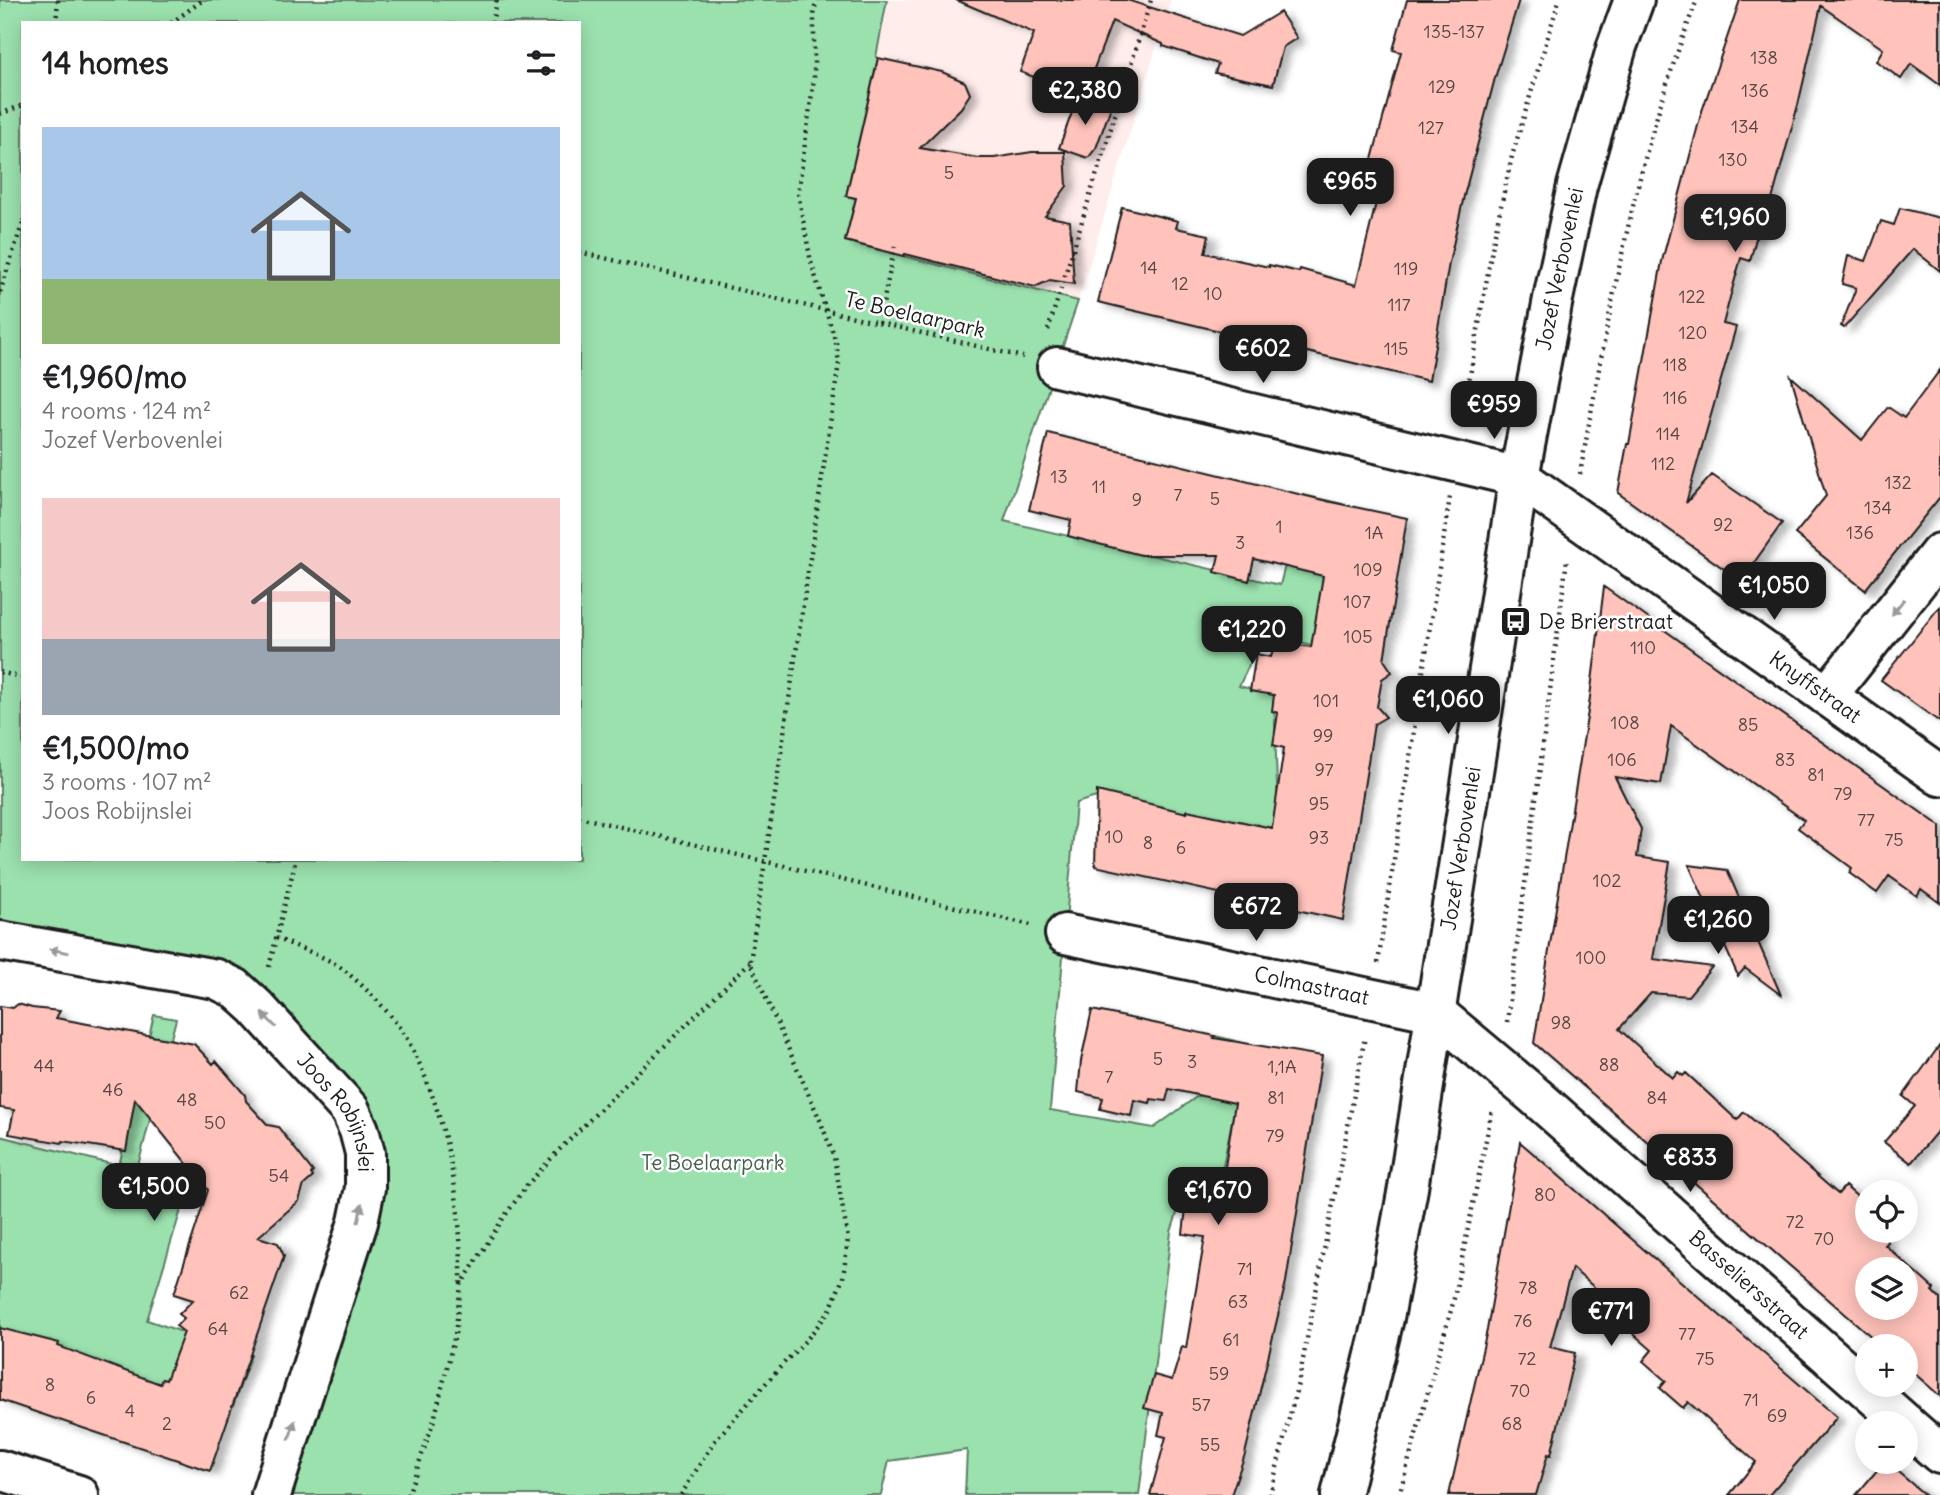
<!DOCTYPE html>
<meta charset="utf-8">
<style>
body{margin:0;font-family:Delius,sans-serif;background:#f2f2f2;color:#202124;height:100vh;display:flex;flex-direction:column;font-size:26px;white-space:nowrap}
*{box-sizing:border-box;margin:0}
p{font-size:23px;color:#757577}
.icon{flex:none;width:38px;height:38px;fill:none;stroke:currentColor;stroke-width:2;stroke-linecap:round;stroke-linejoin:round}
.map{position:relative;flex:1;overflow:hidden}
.details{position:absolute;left:21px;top:21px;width:560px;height:840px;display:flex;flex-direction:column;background:#fff;border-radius:0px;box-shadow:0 4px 18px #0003}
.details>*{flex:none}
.buttons{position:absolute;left:1855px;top:1180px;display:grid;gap:14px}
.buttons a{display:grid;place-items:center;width:63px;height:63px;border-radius:50%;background:#fff;box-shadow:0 4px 18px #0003;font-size:35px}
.price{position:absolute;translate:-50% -60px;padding:0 16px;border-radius:14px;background:#1c1c1c;color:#fff;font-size:23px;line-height:46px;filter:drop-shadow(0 2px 4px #0008)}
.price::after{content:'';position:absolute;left:50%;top:42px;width:21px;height:16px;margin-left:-10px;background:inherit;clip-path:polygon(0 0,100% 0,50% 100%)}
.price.selected{background:#222;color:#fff}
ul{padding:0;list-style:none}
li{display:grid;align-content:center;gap:14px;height:371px;padding:0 21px}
li span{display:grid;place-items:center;height:217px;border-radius:0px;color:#555}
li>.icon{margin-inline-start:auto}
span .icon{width:126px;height:126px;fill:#fffc;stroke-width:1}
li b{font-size:30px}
h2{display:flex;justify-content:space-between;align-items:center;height:84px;padding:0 21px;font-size:30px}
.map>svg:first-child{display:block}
.built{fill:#ffedeb}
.green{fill:#9be1ae;stroke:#5c7e65;stroke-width:2;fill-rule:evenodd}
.building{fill:#ffc3bb;stroke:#1c1c1c;stroke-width:2;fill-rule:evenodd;filter:url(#shadow)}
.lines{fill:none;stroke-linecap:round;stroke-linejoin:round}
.street-casing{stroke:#1c1c1c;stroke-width:44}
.path{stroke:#1c1c1c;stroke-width:4.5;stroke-dasharray:2 5;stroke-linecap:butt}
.street{stroke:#fff;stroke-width:38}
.oneway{fill:#999}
.labels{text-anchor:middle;stroke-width:5;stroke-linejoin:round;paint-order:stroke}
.number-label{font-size:18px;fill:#554644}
.street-label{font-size:21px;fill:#1c1c1c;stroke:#fff}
.poi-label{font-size:21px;fill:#1c1c1c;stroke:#fff;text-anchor:start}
.park-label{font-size:21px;fill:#48614f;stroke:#fff}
</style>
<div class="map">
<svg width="1940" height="1495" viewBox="0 0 1940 1495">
<defs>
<filter id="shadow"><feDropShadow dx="8" dy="4.5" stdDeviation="3.5" flood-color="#0004"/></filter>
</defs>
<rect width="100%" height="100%" fill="#fff"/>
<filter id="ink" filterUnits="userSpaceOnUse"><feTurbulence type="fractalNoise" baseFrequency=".0143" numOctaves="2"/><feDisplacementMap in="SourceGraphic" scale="14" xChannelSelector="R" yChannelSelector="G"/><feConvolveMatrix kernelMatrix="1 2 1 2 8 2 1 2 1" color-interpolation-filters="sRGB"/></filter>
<g filter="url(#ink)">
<!-- built -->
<path class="built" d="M889 0H1171L1078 301 845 241 856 199 846 196Z"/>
<!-- green -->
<path class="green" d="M0 0H887L876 57 878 58 846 196 856 198 845 241 1078 301 1004 521 1280 585 1303 495 1347 505 1325 649 1265 632 1239 686 1274 695 1279 849 1103 795 1076 803 1050 1110 1154 1128 1203 1092 1215 1036 1248 1044 1220 1179 1190 1174 1171 1232 1139 1495H965L967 1450 889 1461 881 1495H291L363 1107 273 996 250 976 0 924ZM23 23H579V859H23Z
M154 1015 176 1019 134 1181 185 1197 147 1320 251 1355 233 1406 0 1335V1136L119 1166Z"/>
<!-- building -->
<path class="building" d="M956 0H1127L1240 36 1280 12 1297 38 1283 47 1273 85 1215 73 1218 64 1163 46V44L1112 21 1084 95 1020 72 1034 33Z
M1407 0H1519L1495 78 1464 196 1449 263 1429 381 1098 302 1122 207 1178 221 1176 228 1209 235 1205 253 1269 267V265L1299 272 1300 269 1356 285 1382 178 1368 174 1401 52 1393 50Z
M1740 0H1940V85L1911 64 1901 79 1876 61 1883 49 1821 6 1798 105 1767 218 1762 216 1750 261 1741 258 1732 290 1723 324 1736 327 1686 503 1712 475 1782 523 1741 581 1618 493 1627 444H1629L1662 261 1701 114Z
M878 58 942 72 965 82 970 94 961 108 920 148 978 158H994L1032 152H1065L1067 186 1045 216 1070 221 1074 284 1050 280 1035 287 905 254 904 256 845 241 856 198 846 196Z
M1078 96 1111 107 1096 148 1088 158 1059 148Z
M1900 208 1940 218V271L1913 249 1844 328 1841 326 1856 288 1842 284 1848 256 1866 261 1881 221 1894 225Z
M1940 370V497L1865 590 1795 534 1826 496 1791 376 1862 440 1888 407 1904 418Z
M1048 433 1331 502 1407 518 1384 660 1392 672 1382 679 1377 707 1386 717 1374 724 1343 920 1095 866 1097 791 1187 813V810L1272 828 1284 748 1273 745 1278 713 1272 711 1274 695 1250 691 1256 654 1271 657 1275 641 1311 647 1323 576 1254 559 1249 581 1215 572 1219 555H1141L1068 536 1071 520 1029 510Z
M1604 587 1940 826V903L1921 889 1917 896 1889 876 1877 893 1849 873 1852 868 1798 828 1804 820 1671 726 1661 784 1615 777 1641 829 1637 857 1670 862 1653 959 1712 967 1688 996 1651 993 1619 1029 1673 1078 1678 1072 1683 1076 1686 1073 1737 1120 1744 1112 1838 1194 1845 1186 1867 1205V1230H1876L1888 1242 1885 1245 1934 1289 1932 1291 1940 1299V1396L1906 1366V1346H1882L1534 1043 1589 705ZM1867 1269H1906V1307H1867Z
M1940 606V722L1881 680Z
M1689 865 1727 870 1781 995 1745 968 1738 976Z
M18 1004 32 1008 60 1011 56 1018 194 1044 213 1064 216 1061 245 1095 246 1101 268 1125 278 1127 313 1172 311 1174 313 1177 304 1185 299 1201 258 1237 278 1243 284 1256 210 1471 0 1400V1328L59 1343 58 1346 160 1384 162 1379 166 1380 184 1332 176 1326 184 1318 179 1314 193 1300 174 1294 208 1190 135 1099 126 1151 63 1141 62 1143 9 1134 14 1110 0 1108V1006L13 1008Z
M1092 1010 1215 1036 1214 1038 1322 1056 1286 1282 1245 1454 1231 1495H1150L1166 1437 1158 1435 1163 1413 1144 1408 1154 1375 1172 1380 1182 1347 1186 1348 1205 1237 1183 1234 1190 1174 1223 1179 1235 1103 1169 1089 1166 1101 1151 1099 1150 1103 1134 1100 1131 1116 1100 1109 1103 1098 1078 1092 1081 1061Z
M1940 1045V1128L1911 1163 1884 1142 1915 1106 1903 1096Z
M1520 1142 1837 1417 1769 1495H1729L1756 1462 1688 1402 1683 1408 1660 1388 1666 1381 1643 1361 1652 1350 1629 1330 1635 1323 1572 1268 1550 1347 1575 1353 1551 1455 1548 1454 1536 1495H1449L1487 1330Z
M1885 1461 1925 1495H1856Z"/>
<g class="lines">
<defs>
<g id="street">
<path id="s1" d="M1057 367 1519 477 1940 776"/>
<path d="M1827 696 1940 553"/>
<path id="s2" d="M1065 934 1435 1012 1535 1096 1905 1423"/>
<path id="s3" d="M0 941 216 979 235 988 256 1007 350 1110 359 1130 365 1153V1188L358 1222 271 1495"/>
<path d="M1906 1424 1940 1454"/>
<path d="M0 1470 79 1495"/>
<path id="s4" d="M1341 1495 1384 1318 1408 1188 1519 477 1553 299 1577 186 1617 46 1634 0"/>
</g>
</defs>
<!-- street casing -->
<use href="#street" class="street-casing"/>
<!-- path -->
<path class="path" d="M56 23 58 0
M171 23 203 0
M492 23 497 0
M0 114 23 105
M579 252 1023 357
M0 292 23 222
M879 323 895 246
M1048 330 1151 0
M1461 427 1494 238 1512 156 1559 0
M1580 474C1609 313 1636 153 1697 0
M0 672 23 678
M579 817 1031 925
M276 938C296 947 328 957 344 970 370 991 398 1020 413 1050 449 1123 462 1204 461 1284
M1378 963 1450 497
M269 967 296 859
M1507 1022 1567 559
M408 1495 434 1420 455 1335 461 1285 504 1217 527 1185 559 1150 750 962
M681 1495 713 1443 782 1365 808 1338 830 1310 843 1278 848 1239 834 1157 820 1120 750 962 839 363 836 343 811 262 798 193 814 79V15L816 0
M1270 1495 1300 1375 1365 1037
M1399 1495 1453 1303 1492 1110"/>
<!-- street -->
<use href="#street" class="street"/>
</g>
<!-- one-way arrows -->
<defs><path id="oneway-solid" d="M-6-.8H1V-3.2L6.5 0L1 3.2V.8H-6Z" transform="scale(1.75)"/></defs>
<g class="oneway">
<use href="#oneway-solid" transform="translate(1898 607) rotate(128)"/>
<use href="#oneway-solid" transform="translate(59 951) rotate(-170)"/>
<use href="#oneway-solid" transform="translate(269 1020) rotate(-134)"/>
<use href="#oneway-solid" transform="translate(360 1213) rotate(-78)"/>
<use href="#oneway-solid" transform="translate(292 1430) rotate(-72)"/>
</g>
</g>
<!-- icons -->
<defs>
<symbol id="bus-square" viewBox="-11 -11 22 22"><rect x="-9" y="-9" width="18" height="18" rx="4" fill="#1c1c1c" stroke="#fff"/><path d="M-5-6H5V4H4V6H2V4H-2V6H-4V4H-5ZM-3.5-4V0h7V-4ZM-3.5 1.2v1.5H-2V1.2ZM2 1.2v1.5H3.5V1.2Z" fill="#fff"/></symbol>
</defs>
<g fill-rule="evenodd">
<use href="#bus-square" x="1498" y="604" width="35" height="35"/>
</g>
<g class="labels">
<!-- number labels -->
<g class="number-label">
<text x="1454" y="38">135-137</text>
<text x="1764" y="64">138</text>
<text x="1442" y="93">129</text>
<text x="1755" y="97">136</text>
<text x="1745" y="133">134</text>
<text x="1431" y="134">127</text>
<text x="1733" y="166">130</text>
<text x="949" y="179">5</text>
<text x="1149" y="274">14</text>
<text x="1406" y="275">119</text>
<text x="1180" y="290">12</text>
<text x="1213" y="300">10</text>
<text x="1692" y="303">122</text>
<text x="1399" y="311">117</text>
<text x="1693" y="339">120</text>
<text x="1396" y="355">115</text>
<text x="1675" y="371">118</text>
<text x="1675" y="404">116</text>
<text x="1668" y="440">114</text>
<text x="1663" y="470">112</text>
<text x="1059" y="483">13</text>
<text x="1898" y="489">132</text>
<text x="1099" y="493">11</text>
<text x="1178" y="501">7</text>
<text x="1215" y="505">5</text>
<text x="1137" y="506">9</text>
<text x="1878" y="514">134</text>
<text x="1723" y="531">92</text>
<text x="1279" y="533">1</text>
<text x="1374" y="539">1A</text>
<text x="1860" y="539">136</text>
<text x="1240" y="549">3</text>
<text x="1368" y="576">109</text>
<text x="1357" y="608">107</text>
<text x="1358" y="643">105</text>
<text x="1643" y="654">110</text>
<text x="1326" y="707">101</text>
<text x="1625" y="729">108</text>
<text x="1748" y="731">85</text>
<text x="1323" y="742">99</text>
<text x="1622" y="766">106</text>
<text x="1785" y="766">83</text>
<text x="1324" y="776">97</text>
<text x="1816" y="781">81</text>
<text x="1843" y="800">79</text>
<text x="1319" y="810">95</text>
<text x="1866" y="826">77</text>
<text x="1114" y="843">10</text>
<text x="1319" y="844">93</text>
<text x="1894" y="846">75</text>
<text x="1148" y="849">8</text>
<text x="1181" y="854">6</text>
<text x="1607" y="887">102</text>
<text x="1591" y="964">100</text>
<text x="1561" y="1029">98</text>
<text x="1158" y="1065">5</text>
<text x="1192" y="1068">3</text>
<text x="1609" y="1071">88</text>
<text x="44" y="1072">44</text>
<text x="1282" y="1073">1,1A</text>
<text x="1109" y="1083">7</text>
<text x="113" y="1096">46</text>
<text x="1276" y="1104">81</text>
<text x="1657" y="1104">84</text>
<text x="187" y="1106">48</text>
<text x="215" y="1129">50</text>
<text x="1275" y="1142">79</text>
<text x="279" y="1182">54</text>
<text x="1545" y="1201">80</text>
<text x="1795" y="1228">72</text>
<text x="1824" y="1245">70</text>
<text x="1245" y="1275">71</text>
<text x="1528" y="1294">78</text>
<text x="239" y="1299">62</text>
<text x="1238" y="1308">63</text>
<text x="1523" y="1327">76</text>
<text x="218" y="1335">64</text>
<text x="1687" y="1340">77</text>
<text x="1231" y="1346">61</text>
<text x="1527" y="1365">72</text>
<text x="1705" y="1365">75</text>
<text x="1219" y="1380">59</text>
<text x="50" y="1391">8</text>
<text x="1520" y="1397">70</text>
<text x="91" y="1404">6</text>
<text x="1751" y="1406">71</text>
<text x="1201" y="1411">57</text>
<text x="130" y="1417">4</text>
<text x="1777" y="1422">69</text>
<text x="167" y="1430">2</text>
<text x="1512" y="1430">68</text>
<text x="1210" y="1451">55</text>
</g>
<!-- street labels -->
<g class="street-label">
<text dy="7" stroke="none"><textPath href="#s4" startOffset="1246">Jozef Verbovenlei</textPath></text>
<text transform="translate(915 315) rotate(13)" y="7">Te Boelaarpark</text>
<text dy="7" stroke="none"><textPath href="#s1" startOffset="838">Knyffstraat</textPath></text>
<text dy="7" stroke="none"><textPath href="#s4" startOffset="658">Jozef Verbovenlei</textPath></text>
<text dy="7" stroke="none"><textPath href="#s2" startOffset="252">Colmastraat</textPath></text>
<text dy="7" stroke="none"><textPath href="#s3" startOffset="404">Joos Robijnslei</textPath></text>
<text dy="7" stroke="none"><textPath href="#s2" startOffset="794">Basseliersstraat</textPath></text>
</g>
<!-- poi labels -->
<g class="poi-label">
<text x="1539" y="629">De Brierstraat</text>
</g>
<!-- park labels -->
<g class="park-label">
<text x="713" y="1170">Te Boelaarpark</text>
</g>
</g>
</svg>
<div class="buttons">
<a><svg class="icon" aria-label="locate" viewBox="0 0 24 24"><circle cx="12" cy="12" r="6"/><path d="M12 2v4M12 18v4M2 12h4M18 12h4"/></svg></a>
<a><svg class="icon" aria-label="layers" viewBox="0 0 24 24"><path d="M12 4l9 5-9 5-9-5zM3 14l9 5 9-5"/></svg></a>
<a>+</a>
<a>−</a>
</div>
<b class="price" style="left:1085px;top:127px">€2,380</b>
<b class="price" style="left:1350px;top:218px">€965</b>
<b class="price selected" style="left:1735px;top:254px">€1,960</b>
<b class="price" style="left:1263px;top:385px">€602</b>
<b class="price" style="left:1494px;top:441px">€959</b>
<b class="price" style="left:1774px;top:622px">€1,050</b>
<b class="price" style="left:1252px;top:666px">€1,220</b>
<b class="price" style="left:1448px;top:736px">€1,060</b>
<b class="price" style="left:1256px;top:943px">€672</b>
<b class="price" style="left:1718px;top:956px">€1,260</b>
<b class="price" style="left:1690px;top:1194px">€833</b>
<b class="price" style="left:154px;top:1223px">€1,500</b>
<b class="price" style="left:1218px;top:1227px">€1,670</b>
<b class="price" style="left:1611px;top:1348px">€771</b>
<section class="details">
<h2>14 homes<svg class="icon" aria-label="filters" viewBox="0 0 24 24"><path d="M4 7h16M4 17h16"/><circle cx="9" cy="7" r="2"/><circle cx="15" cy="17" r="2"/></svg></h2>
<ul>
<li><span style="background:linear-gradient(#a9c7e8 70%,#8fb573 0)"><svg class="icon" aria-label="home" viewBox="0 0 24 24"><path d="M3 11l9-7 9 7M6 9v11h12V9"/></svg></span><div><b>€1,960/mo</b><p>4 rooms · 124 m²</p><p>Jozef Verbovenlei</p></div></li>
<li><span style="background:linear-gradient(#f6c9c9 65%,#9aa5b1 0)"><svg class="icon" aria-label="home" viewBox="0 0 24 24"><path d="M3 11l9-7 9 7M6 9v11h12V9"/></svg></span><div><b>€1,500/mo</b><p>3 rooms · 107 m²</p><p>Joos Robijnslei</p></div></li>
</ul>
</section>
</div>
